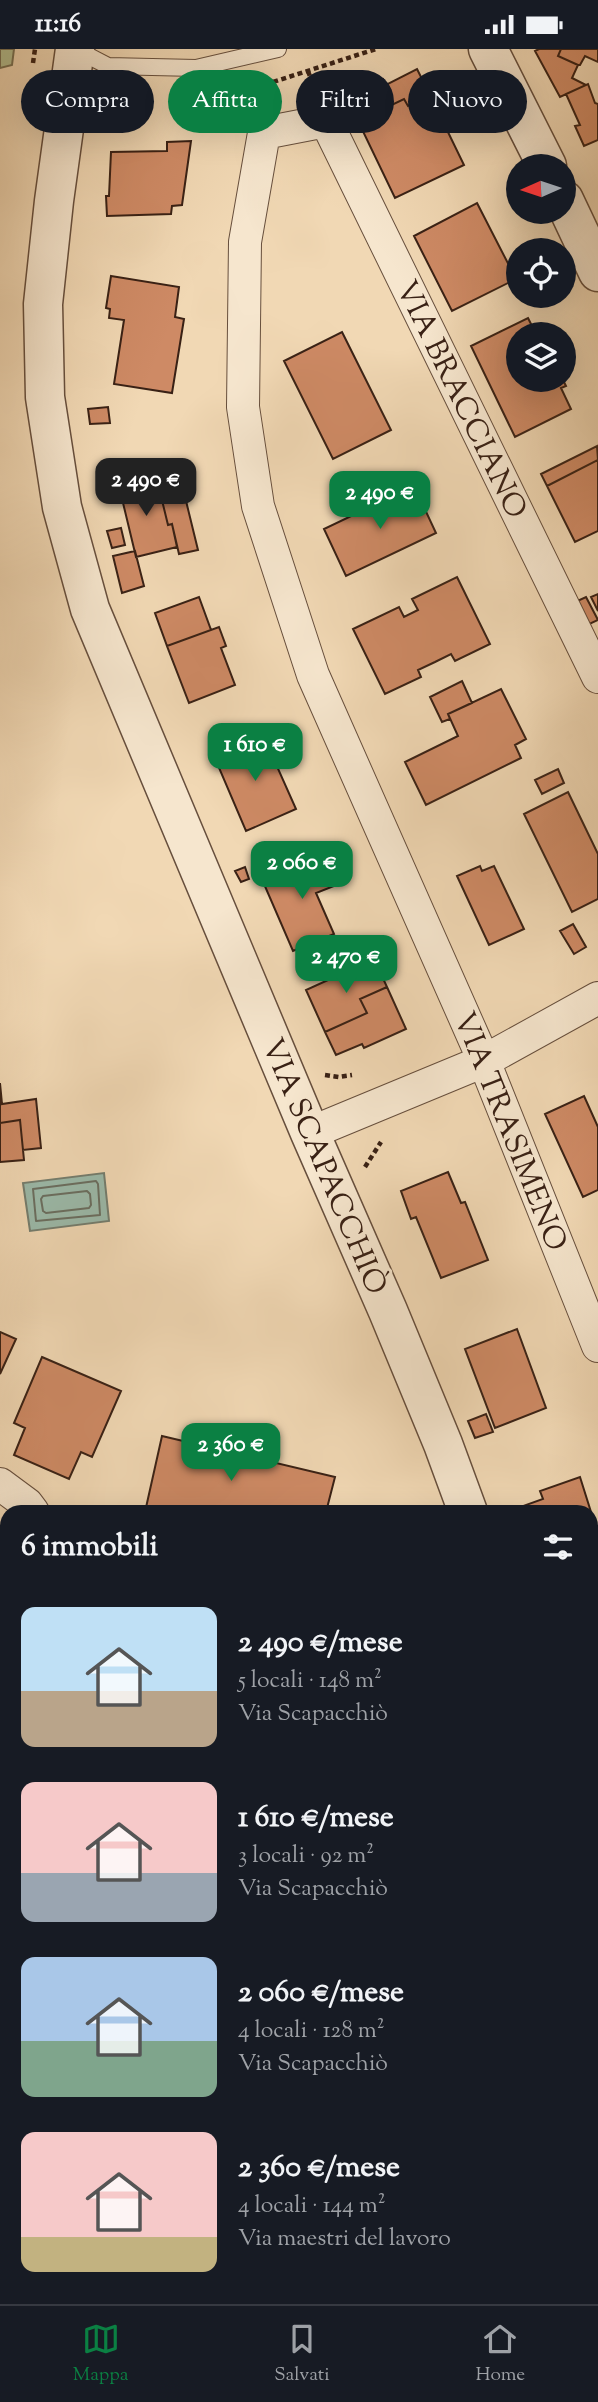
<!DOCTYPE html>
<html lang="it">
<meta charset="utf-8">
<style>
body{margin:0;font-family:"Sorts Mill Goudy",serif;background:#20242c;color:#f1f3f6;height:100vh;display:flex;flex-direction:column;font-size:26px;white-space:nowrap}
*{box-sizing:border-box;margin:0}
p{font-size:23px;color:#9ea1a6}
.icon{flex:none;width:38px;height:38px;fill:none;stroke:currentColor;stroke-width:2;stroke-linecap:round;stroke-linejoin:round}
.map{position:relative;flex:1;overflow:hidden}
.panel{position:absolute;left:0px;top:1456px;width:598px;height:800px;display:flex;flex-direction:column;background:#171b24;border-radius:21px 21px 0 0;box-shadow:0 7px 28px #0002}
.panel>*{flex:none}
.banner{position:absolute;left:21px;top:21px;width:556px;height:63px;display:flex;gap:14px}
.needle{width:46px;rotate:267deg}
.fabs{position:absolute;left:506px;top:105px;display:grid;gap:14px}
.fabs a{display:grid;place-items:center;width:70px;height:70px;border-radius:50%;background:#171b24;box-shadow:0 7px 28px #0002;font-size:35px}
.price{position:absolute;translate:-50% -60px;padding:0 16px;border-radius:14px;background:#0b8043;color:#fff;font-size:23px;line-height:46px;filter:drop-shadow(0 2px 4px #0008)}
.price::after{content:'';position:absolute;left:50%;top:42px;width:21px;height:16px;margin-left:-10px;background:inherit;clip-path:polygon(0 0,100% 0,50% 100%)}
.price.current{background:#222;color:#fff}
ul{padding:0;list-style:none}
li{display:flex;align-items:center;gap:21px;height:175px;padding:0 21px}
li span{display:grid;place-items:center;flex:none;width:196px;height:140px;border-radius:14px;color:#555}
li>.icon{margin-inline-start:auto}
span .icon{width:84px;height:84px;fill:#fffc;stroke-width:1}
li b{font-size:30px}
h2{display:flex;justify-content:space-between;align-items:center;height:84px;padding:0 21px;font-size:30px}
.tag{padding:0 24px;border-radius:32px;background:#171b24;box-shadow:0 7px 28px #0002;font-size:24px;line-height:63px}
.tag.current{background:#0b8043;color:#fff}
.status{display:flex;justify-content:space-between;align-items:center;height:49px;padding:0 35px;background:#171b24;direction:ltr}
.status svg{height:19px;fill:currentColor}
.menu{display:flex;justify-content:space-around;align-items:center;height:98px;border-top:2px solid #363941;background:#171b24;font-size:19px;color:#9ea1a6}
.menu a{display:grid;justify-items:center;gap:4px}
.menu .current{color:#0b8043}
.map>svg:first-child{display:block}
.park{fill:url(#park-crowns);stroke:#767054;stroke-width:2}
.garden{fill:#b3c092;stroke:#767054;stroke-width:2}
.water{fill:#9bbaaa;stroke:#747d6e;stroke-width:2}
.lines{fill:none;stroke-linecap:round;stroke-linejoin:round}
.shore{stroke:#6a6e60;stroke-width:2}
.building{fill:#ce8a65;stroke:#392115;stroke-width:2}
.service-casing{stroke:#674f3d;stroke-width:18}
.minor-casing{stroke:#674f3d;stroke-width:34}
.tertiary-casing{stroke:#674f3d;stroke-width:41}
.path{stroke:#392115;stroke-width:4.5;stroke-dasharray:5 3.5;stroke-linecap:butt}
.service{stroke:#f6e6ce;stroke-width:16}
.minor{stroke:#f6e6ce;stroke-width:32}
.tertiary{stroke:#f6e6ce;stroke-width:38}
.labels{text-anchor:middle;stroke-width:6;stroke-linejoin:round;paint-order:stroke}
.street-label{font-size:30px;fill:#392115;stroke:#f6e6ce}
</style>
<div class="status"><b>11:16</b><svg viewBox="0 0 49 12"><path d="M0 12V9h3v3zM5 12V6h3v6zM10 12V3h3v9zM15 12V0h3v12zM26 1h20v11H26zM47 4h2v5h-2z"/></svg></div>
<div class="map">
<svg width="598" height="2255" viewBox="0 0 598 2255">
<defs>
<pattern id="park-crowns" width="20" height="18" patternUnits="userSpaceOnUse" patternTransform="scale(1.75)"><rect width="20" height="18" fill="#b3c092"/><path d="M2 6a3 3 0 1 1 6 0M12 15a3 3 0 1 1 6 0" fill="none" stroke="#939c76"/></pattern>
</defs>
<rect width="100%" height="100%" fill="#f1d8b4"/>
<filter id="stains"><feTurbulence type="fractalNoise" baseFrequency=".00286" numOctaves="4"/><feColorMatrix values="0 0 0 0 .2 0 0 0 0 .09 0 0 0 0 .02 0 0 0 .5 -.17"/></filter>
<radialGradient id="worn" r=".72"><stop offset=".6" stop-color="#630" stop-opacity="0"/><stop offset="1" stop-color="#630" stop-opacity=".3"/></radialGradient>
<!-- park -->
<path class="park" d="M0 1478 7 1487V1937L0 1928Z"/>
<!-- garden -->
<path class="garden" d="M0 0H14L12 16 0 19Z"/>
<!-- water -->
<path class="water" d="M104 1124 109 1172 30 1182 23 1134Z"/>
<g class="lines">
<!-- shore -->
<path class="shore" d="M96 1132 98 1135 100 1166 36 1172 33 1140Z
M87 1142 90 1145 91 1156 89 1159 46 1164 43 1162 41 1150 43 1147Z"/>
</g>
<!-- building -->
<path class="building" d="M539 0H561L558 7 578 16 572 29 586 36 560 48 535 2Z
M561 0H598V13L585 7 580 16H578L558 7Z
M417 20 430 46 408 57 404 50 358 72 347 48 383 30 386 36Z
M588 35 595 54 598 55V91L584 97 575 77 580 76 566 45Z
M430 46 464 116 395 149 358 72 404 50 408 57Z
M191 92 182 156 172 157 171 165 107 167 106 147H109L111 103 167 102V93Z
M477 154 516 230 452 262 414 187Z
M111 227 179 238 175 268 184 270 172 344 114 335 124 271 109 269 110 260 106 259Z
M528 269 536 285H518V331H563L566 337 561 339 571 360 515 388 471 297Z
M342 283 391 381 333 410 284 312Z
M108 358 110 374 90 375 88 360Z
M597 397 598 411 547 437 541 425Z
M176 411 198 501 179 505 172 475 168 476 160 443 151 446 146 426 141 427 139 420Z
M598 411V482L575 493 547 437Z
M146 426 151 446 160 443 168 476 172 475 177 498 136 508 118 433Z
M414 437 436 484 346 527 324 480Z
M121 479 125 496 112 499 107 482Z
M135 502 144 537 122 544 113 507Z
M457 528 490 595 455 612 451 605 435 613 418 621 421 628 385 645 353 580 399 558 404 568 418 561 412 550Z
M598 545V562L591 548Z
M199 548 211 581 167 597 155 564Z
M586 548 598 571 585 577 573 554Z
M219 578 226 597 221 599 235 636 189 654 167 597Z
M462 632 472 654 448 665 450 670 442 673 430 648Z
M501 640 526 690 515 696 521 709 426 756 405 713 458 687 448 665Z
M263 686 296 760 246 782 214 707Z
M558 720 564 734 542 745 535 731Z
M568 743 598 805V850L572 863 524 765Z
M319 801 334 837 316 844 334 885 293 902 264 835 293 822 289 814Z
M480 817 482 822 494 817 524 880 489 896 457 827Z
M245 818 249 830 241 833 235 822Z
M573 875 586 898 574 905 560 882Z
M374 910 387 938 360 950 367 964 325 983 306 941Z
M387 938 406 980 364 999 362 995 336 1006 325 983 367 964 360 950Z
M0 1034 2 1055 36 1050 41 1099 23 1101 20 1071 0 1074Z
M584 1047 598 1078V1141L583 1148 545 1065Z
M20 1071 24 1111 0 1113V1074Z
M448 1123 461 1154 465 1153 488 1211 441 1229 416 1168 411 1170 401 1142Z
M517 1280 546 1359 495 1379 465 1300Z
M0 1283 16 1290 0 1325Z
M42 1308 121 1342 92 1408 81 1403 69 1430 14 1406 25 1379 14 1374Z
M486 1365 493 1383 475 1389 468 1372Z
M162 1387 335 1428 326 1463H145Z
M580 1428 591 1463H525L523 1457 543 1450 540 1442Z
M592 1480 598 1499V1502L592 1504Z
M598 1567V1647L595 1648 592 1635V1569Z
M592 2219 597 2221 592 2238Z
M598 2221V2255H586L588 2249H592V2238Z"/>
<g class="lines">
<defs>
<path id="service" d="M75 0 108 17 196 19 278 0
M0 2083 7 2054
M390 2249 394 2255"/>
<path id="minor" d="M598 628 326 72 264 84 245 193 243 358 258 457 313 626 484 1012 598 1297
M310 1084 484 1012 598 949
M0 1435 27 1455 33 1463
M592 1853 598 1852"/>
<path id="tertiary" d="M75 0 54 152 43 255 45 348 62 458 90 560 310 1084 388 1262 443 1395 468 1463
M488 0 547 117
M564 151 598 223
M485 2249 488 2255"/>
</defs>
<!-- service casing -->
<use href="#service" class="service-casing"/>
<!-- minor casing -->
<use href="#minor" class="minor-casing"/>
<!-- tertiary casing -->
<use href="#tertiary" class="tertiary-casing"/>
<!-- path -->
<path class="path" d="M33 14 35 0
M308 22 315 41
M215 42 248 41 376 0
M104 47 137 45
M325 1026 339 1028 352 1026
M365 1118 381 1093
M592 1787 598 1792
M592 1928 598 1922
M542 2255V2249"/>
<!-- service -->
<use href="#service" class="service"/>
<!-- minor -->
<use href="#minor" class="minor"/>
<!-- tertiary -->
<use href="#tertiary" class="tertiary"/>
</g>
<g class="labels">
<!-- street labels -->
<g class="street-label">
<text transform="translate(462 350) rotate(64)" y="10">VIA BRACCIANO</text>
<text transform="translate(511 1082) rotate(68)" y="10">VIA TRASIMENO</text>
<text transform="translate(325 1117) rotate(67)" y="10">VIA SCAPACCHIÒ</text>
</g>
</g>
<rect width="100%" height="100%" filter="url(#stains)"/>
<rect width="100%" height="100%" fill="url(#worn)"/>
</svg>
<div class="fabs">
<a><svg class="needle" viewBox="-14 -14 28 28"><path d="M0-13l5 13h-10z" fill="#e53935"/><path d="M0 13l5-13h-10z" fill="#9ea1a6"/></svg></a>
<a><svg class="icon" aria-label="locate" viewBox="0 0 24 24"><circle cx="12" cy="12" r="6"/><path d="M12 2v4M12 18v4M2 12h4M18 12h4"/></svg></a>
<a><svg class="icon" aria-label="layers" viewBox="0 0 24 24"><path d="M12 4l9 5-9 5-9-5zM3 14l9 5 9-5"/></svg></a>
</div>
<b class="price current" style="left:146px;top:469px">2 490 €</b>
<b class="price" style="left:380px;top:482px">2 490 €</b>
<b class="price" style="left:255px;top:734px">1 610 €</b>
<b class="price" style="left:302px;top:852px">2 060 €</b>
<b class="price" style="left:346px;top:946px">2 470 €</b>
<b class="price" style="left:231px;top:1434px">2 360 €</b>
<div class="banner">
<a class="tag">Compra</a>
<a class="tag current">Affitta</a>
<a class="tag">Filtri</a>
<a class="tag">Nuovo</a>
</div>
<section class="panel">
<h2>6 immobili<svg class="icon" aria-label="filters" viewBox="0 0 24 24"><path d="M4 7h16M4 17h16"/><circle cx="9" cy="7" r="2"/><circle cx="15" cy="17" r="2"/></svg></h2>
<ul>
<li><span style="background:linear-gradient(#bfe0f5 60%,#b9a48a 0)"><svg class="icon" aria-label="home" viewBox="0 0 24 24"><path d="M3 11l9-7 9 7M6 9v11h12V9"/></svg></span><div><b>2 490 €/mese</b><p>5 locali · 148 m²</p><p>Via Scapacchiò</p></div></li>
<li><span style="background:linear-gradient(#f6c9c9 65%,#9aa5b1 0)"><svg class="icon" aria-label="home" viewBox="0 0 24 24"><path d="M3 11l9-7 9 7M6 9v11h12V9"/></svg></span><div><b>1 610 €/mese</b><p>3 locali · 92 m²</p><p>Via Scapacchiò</p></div></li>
<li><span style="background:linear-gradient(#a9c7e8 60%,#7fa58c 0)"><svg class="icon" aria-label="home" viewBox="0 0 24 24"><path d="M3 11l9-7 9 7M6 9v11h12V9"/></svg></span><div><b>2 060 €/mese</b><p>4 locali · 128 m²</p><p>Via Scapacchiò</p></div></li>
<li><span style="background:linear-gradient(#f6c9c9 75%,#c2b280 0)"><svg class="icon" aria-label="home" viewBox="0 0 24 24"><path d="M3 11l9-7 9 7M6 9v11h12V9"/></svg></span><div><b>2 360 €/mese</b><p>4 locali · 144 m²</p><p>Via maestri del lavoro</p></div></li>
</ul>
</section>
</div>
<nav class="menu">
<a class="current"><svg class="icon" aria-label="map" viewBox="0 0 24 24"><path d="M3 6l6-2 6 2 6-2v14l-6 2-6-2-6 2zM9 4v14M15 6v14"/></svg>Mappa</a>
<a><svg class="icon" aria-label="saved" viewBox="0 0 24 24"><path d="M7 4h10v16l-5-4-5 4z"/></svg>Salvati</a>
<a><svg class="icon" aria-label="home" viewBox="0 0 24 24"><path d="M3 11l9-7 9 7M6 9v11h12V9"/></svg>Home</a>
</nav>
